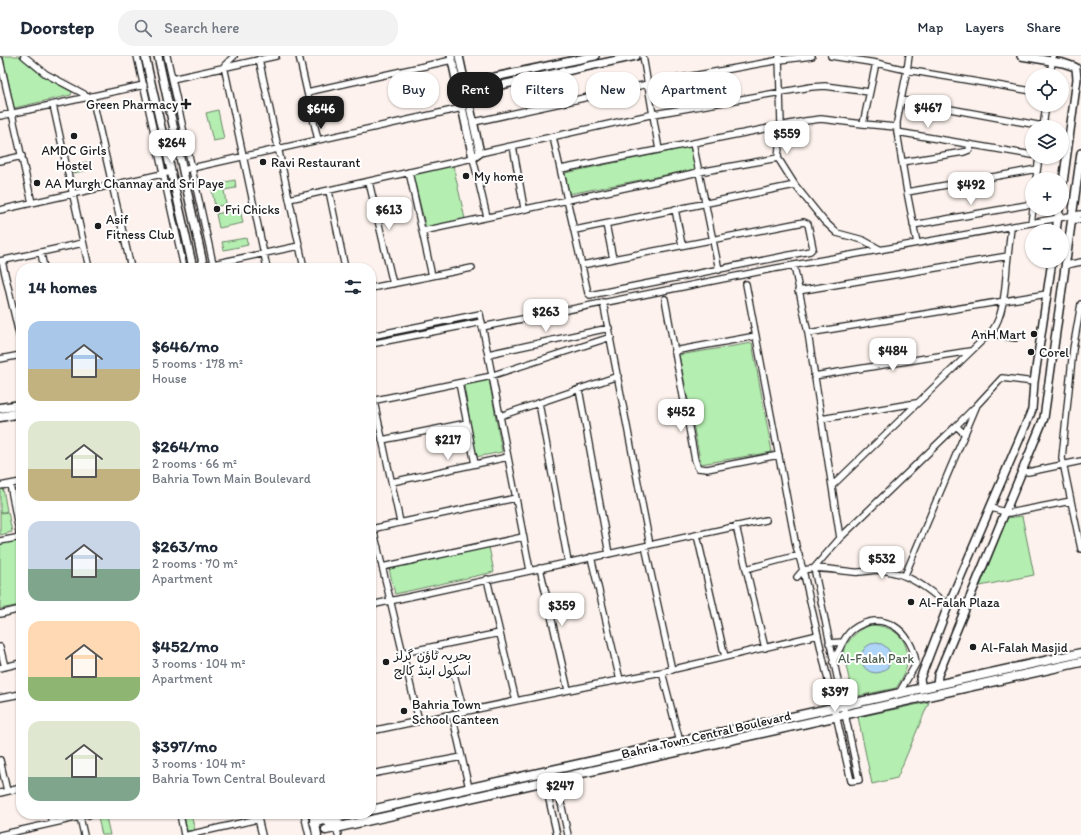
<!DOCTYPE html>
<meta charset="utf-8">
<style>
body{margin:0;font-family:Itim,"Playpen Sans Arabic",sans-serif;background:#f2f2f3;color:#1f2937;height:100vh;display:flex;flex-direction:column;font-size:15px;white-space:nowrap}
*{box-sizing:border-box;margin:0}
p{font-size:13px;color:#747a83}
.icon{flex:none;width:22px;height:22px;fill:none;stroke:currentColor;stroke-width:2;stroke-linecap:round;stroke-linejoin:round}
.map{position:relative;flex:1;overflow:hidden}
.details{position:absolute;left:16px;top:207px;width:360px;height:556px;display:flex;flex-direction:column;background:#fff;border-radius:16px;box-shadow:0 1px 3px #0004}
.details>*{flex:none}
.top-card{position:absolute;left:388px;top:16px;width:380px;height:36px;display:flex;gap:8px}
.controls{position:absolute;left:1025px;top:12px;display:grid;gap:8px}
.controls a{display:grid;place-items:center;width:44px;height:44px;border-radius:50%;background:#fff;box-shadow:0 1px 3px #0004;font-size:20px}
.price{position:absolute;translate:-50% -34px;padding:0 9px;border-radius:8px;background:#fff;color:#222;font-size:13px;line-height:26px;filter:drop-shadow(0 1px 2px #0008)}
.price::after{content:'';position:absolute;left:50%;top:24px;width:12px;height:9px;margin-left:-6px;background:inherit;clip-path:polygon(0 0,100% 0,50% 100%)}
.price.on{background:#1c1c1c;color:#fff}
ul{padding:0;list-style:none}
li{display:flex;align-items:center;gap:12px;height:100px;padding:0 12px}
li span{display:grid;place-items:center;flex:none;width:112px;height:80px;border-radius:12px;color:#555}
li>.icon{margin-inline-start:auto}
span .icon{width:48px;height:48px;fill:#fffc;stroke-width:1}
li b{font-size:17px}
h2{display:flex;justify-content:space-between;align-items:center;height:48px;padding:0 12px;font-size:17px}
.tag{padding:0 14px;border-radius:16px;background:#fff;box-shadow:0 1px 3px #0004;font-size:14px;line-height:36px}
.tag.on{background:#1c1c1c;color:#fff}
header{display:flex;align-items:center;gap:24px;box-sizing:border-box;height:56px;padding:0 20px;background:#fff;border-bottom:1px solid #e0e1e3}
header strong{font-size:19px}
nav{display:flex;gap:22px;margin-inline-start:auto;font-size:14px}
.search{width:280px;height:36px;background:#f2f2f3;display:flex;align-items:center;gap:10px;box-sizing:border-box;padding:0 14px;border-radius:16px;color:#747a83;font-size:15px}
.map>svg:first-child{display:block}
.green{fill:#b5eeb1;stroke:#688566}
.water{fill:#aed4f7;stroke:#748a9f}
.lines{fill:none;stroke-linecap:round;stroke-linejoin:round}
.minor-casing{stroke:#1c1c1c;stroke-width:8}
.tertiary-casing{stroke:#1c1c1c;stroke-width:10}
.secondary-casing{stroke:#1c1c1c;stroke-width:11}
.minor{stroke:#fff;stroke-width:5.5}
.tertiary{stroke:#fff;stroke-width:7}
.secondary{stroke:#fff;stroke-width:8}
.poi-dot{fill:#1c1c1c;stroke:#fff;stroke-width:1.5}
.labels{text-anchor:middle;stroke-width:4;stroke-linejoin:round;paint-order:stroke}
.poi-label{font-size:13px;fill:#1c1c1c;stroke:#fff;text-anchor:start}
.park-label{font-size:13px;fill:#4a5b49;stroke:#fff}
.street-label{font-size:13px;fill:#1c1c1c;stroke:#fff}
</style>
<header>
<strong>Doorstep</strong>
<div class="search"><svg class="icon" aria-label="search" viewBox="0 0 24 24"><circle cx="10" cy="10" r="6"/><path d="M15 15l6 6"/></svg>Search here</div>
<nav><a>Map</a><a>Layers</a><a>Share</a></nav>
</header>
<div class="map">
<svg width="1081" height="779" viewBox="0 0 1081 779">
<rect width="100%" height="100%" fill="#fdf2ed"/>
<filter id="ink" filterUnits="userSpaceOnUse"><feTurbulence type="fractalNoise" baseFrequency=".025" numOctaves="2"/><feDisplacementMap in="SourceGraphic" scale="8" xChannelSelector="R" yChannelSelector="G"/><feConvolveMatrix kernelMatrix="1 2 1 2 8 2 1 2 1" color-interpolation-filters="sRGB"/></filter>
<g filter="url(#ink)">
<!-- green -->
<path class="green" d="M3 0H19L41 19 72 36 71 39 14 52Z
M218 54 224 83 213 85 206 57Z
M690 91 696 113 569 138 565 117Z
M87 106 89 114 73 117 71 109Z
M453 109 465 163 426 172 413 119Z
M235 124 236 132 224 134 226 148 215 151 211 129Z
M240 153 243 167 219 172 216 158Z
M246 182 248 189 224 194 222 186Z
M752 287 772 396 701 408 679 299Z
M489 323 502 396 476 401 464 329Z
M3 432 7 455 0 457V433Z
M8 456 12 476 0 479V457Z
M1022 460 1034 519 980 530 1007 462Z
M21 484V549L0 553V488Z
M489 491 494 516 395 538 389 513Z
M871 569C910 570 917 605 896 632L853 641 843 596C849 582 857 574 871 569Z
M929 646 897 722 872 728 858 661Z
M191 759 195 774 187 775 184 760Z
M106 761 110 779H102L98 762Z"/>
<!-- water -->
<path class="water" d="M861 602a15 15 0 1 1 30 0a15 15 0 1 1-30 0Z"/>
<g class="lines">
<defs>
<path id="minor" d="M24 0 46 18 84 38 86 42
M137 0 184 212
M167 0 214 212
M234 0 224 10 267 212
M299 0 318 84
M643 0 659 94
M831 0 876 7
M259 3 304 212
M0 4 32 147
M1050 19 1053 0
M172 23 276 0
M307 36 452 4
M92 40 131 212
M901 44 907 14 1032 35
M53 49 89 212
M0 60 144 29
M474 66 648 28 780 4 812 0
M863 68 896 71
M1043 71 1046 49
M897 76V66L901 44 1043 70
M553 81 588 237 590 239 810 195 813 192 808 168 804 166 582 209
M693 87 719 214
M513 90 524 152
M480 97 654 58 811 31 825 30 869 36
M778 102 795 129 824 165 837 177 863 184 881 194
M0 105 22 100
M902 106 964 96 969 94 970 90
M561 113 805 65 821 63 863 68 876 7 907 14 909 0
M183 114 462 52
M409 116 432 220
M1036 123 1039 101
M369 126 393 228
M329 135 345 212
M907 136 897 76 1032 99
M289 143 473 102 487 161
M675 153 682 189
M0 154 171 116
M1072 164H1081
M1031 167 1033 153
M606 168 613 203
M913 169 1032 148
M575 174 795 129
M423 175 699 116 778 102 781 69 779 0
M917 187 907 136 1037 113
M41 197 44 212
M1008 200 1011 171
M0 205 83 187
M2 205 21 287
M213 208 299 190
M1066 209 1081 206
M794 210 808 277 1047 238
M746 228 796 490 803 514 851 725 859 724 814 512
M371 232 472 212
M798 235 1008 200C1005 223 1006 256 992 275L833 429
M665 243 695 404 698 412 707 413 779 399
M603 246 650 489
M1081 248 1073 293 1062 402 1081 493
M482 271 772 213 1081 158
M992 275 998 279 1015 282
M808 277 840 482
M371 280 480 258 530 514
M371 288 482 266
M674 295 756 280
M488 298 609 272
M0 303 21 299
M814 320 970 295
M459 327 475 408
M579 333 609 498
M371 345 487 321 611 281
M374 345 400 466
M539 347 568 506
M500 360 618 320
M821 363 916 347
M956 370 974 352
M382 384 467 367
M1023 415 1028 416 1081 405
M392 426 508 401
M10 428 20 481
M0 430 21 426
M991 452 1009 457 1071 445
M736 470 765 592
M373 472 419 665
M371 473 516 442
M697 479 725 601
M0 485 21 481
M645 490 672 614
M371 493 378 491
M591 501 620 624
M382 511 523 481
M540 512 568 634
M814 512 840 482 956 370 965 378
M746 513 799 499
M905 519 977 349 1002 322 1034 326
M797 521 803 514C820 510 837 515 854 516 863 517 871 514 879 514 907 516 928 532 948 550
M487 523 516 645
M371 549 766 464
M0 558 21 553
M829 587 843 586
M0 591 5 611
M402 597 500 577
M833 606C839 596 843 581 852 574 882 551 913 575 916 608L899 637
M0 612 21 607
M662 616 680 686
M454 618 464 656
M0 642 21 638
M452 658 469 732
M371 675 598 628 662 616 818 579
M0 704 7 735
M371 718 462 701
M556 724 568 779
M545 726 557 779
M0 737 21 732
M50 758 52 767
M180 758 184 779
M257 758 262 779
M304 758 309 779
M80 761 84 779
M337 772 338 779
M0 779 93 758
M188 779 258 763"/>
<path id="tertiary" d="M145 0 193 212
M158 0 204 212
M451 0 473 102 480 97 459 0
M1021 0 1063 7 1075 11
M461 28 595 0
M464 37 636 0
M1062 134 1077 23 1076 12
M1056 175 1059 153
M937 629 938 619 1044 362 1081 97
M922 633 920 623 948 550 1032 354 1034 326 1052 205"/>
<path id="secondary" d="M0 352 21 349
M0 361 21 357
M371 754 1081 597
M313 758 334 769H340
M314 762 317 779
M314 766 354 758
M326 774 1081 606"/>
</defs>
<!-- minor casing -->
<use href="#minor" class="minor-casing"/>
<!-- tertiary casing -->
<use href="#tertiary" class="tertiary-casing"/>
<!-- secondary casing -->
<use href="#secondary" class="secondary-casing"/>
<!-- minor -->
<use href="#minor" class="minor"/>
<!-- tertiary -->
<use href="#tertiary" class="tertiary"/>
<!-- secondary -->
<use href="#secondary" class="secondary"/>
</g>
</g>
<!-- markers -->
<g class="poi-dot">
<path d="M184 42h4v4h4v4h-4v4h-4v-4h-4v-4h4z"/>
<circle cx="74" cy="80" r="4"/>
<circle cx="263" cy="106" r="4"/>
<circle cx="466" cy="120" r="4"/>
<circle cx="37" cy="127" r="4"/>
<circle cx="217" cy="153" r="4"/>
<circle cx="98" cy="170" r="4"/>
<circle cx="1034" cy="278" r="4"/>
<circle cx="1031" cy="296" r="4"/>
<circle cx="911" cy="546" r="4"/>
<circle cx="973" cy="591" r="4"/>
<circle cx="386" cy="606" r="4"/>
<circle cx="404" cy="655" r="4"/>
</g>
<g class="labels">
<!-- poi labels -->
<g class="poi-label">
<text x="178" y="53" text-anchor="end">Green Pharmacy</text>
<text x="74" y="99" text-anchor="middle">AMDC Girls<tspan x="74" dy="15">Hostel</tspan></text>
<text x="271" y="111">Ravi Restaurant</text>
<text x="474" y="125">My home</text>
<text x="45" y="132">AA Murgh Channay and Sri Paye</text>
<text x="225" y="158">Fri Chicks</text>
<text x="106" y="168">Asif<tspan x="106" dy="15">Fitness Club</tspan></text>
<text x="1026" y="283" text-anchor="end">AnH Mart</text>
<text x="1039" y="301">Corel</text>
<text x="919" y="551">Al-Falah Plaza</text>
<text x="981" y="596">Al-Falah Masjid</text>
<text x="394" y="604">بحریہ ٹاؤن گرلز<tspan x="394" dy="15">اسکول اینڈ کالج</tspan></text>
<text x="412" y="653">Bahria Town<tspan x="412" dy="15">School Canteen</tspan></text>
</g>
<!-- park labels -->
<g class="park-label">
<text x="876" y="607">Al-Falah Park</text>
</g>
<!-- street labels -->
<g class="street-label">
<text transform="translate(706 678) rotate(-13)" y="5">Bahria Town Central Boulevard</text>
</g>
</g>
</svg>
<div class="controls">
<a><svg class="icon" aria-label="locate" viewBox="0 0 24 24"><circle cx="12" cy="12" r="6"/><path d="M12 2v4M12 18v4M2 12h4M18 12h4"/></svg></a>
<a><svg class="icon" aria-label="layers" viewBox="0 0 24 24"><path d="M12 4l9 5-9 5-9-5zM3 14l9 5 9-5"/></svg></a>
<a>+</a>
<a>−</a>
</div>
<b class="price" style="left:928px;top:73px">$467</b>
<b class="price on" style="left:321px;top:74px">$646</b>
<b class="price" style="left:787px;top:99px">$559</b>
<b class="price" style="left:172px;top:108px">$264</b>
<b class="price" style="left:971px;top:150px">$492</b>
<b class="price" style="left:389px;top:175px">$613</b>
<b class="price" style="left:546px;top:277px">$263</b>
<b class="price" style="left:893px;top:316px">$484</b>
<b class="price" style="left:681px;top:377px">$452</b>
<b class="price" style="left:448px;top:405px">$217</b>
<b class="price" style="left:882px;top:524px">$532</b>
<b class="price" style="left:562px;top:571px">$359</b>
<b class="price" style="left:835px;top:657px">$397</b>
<b class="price" style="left:560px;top:751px">$247</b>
<div class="top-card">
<a class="tag">Buy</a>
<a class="tag on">Rent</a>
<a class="tag">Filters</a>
<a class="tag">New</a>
<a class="tag">Apartment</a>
</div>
<section class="details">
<h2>14 homes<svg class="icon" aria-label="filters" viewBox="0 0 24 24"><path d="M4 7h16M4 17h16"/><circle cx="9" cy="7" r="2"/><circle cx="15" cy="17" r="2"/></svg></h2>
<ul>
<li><span style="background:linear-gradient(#a9c7e8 60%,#c2b280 0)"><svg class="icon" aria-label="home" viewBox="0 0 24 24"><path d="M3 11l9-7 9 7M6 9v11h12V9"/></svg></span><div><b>$646/mo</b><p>5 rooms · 178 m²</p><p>House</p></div></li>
<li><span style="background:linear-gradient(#dfe7d0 60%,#c2b280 0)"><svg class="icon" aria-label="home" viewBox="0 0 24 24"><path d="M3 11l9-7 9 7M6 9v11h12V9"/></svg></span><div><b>$264/mo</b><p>2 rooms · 66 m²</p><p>Bahria Town Main Boulevard</p></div></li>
<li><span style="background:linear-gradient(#c9d6e8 60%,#7fa58c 0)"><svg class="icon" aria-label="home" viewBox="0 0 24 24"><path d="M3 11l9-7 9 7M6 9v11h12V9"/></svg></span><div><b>$263/mo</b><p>2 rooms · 70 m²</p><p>Apartment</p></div></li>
<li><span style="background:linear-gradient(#ffd9b3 70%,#8fb573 0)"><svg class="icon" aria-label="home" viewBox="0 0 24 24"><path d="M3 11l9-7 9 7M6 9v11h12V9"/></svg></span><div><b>$452/mo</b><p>3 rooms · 104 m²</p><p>Apartment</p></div></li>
<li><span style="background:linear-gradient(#dfe7d0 70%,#7fa58c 0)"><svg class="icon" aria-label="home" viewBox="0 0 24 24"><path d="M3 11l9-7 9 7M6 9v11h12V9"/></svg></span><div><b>$397/mo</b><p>3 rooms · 104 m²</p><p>Bahria Town Central Boulevard</p></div></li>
</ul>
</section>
</div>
